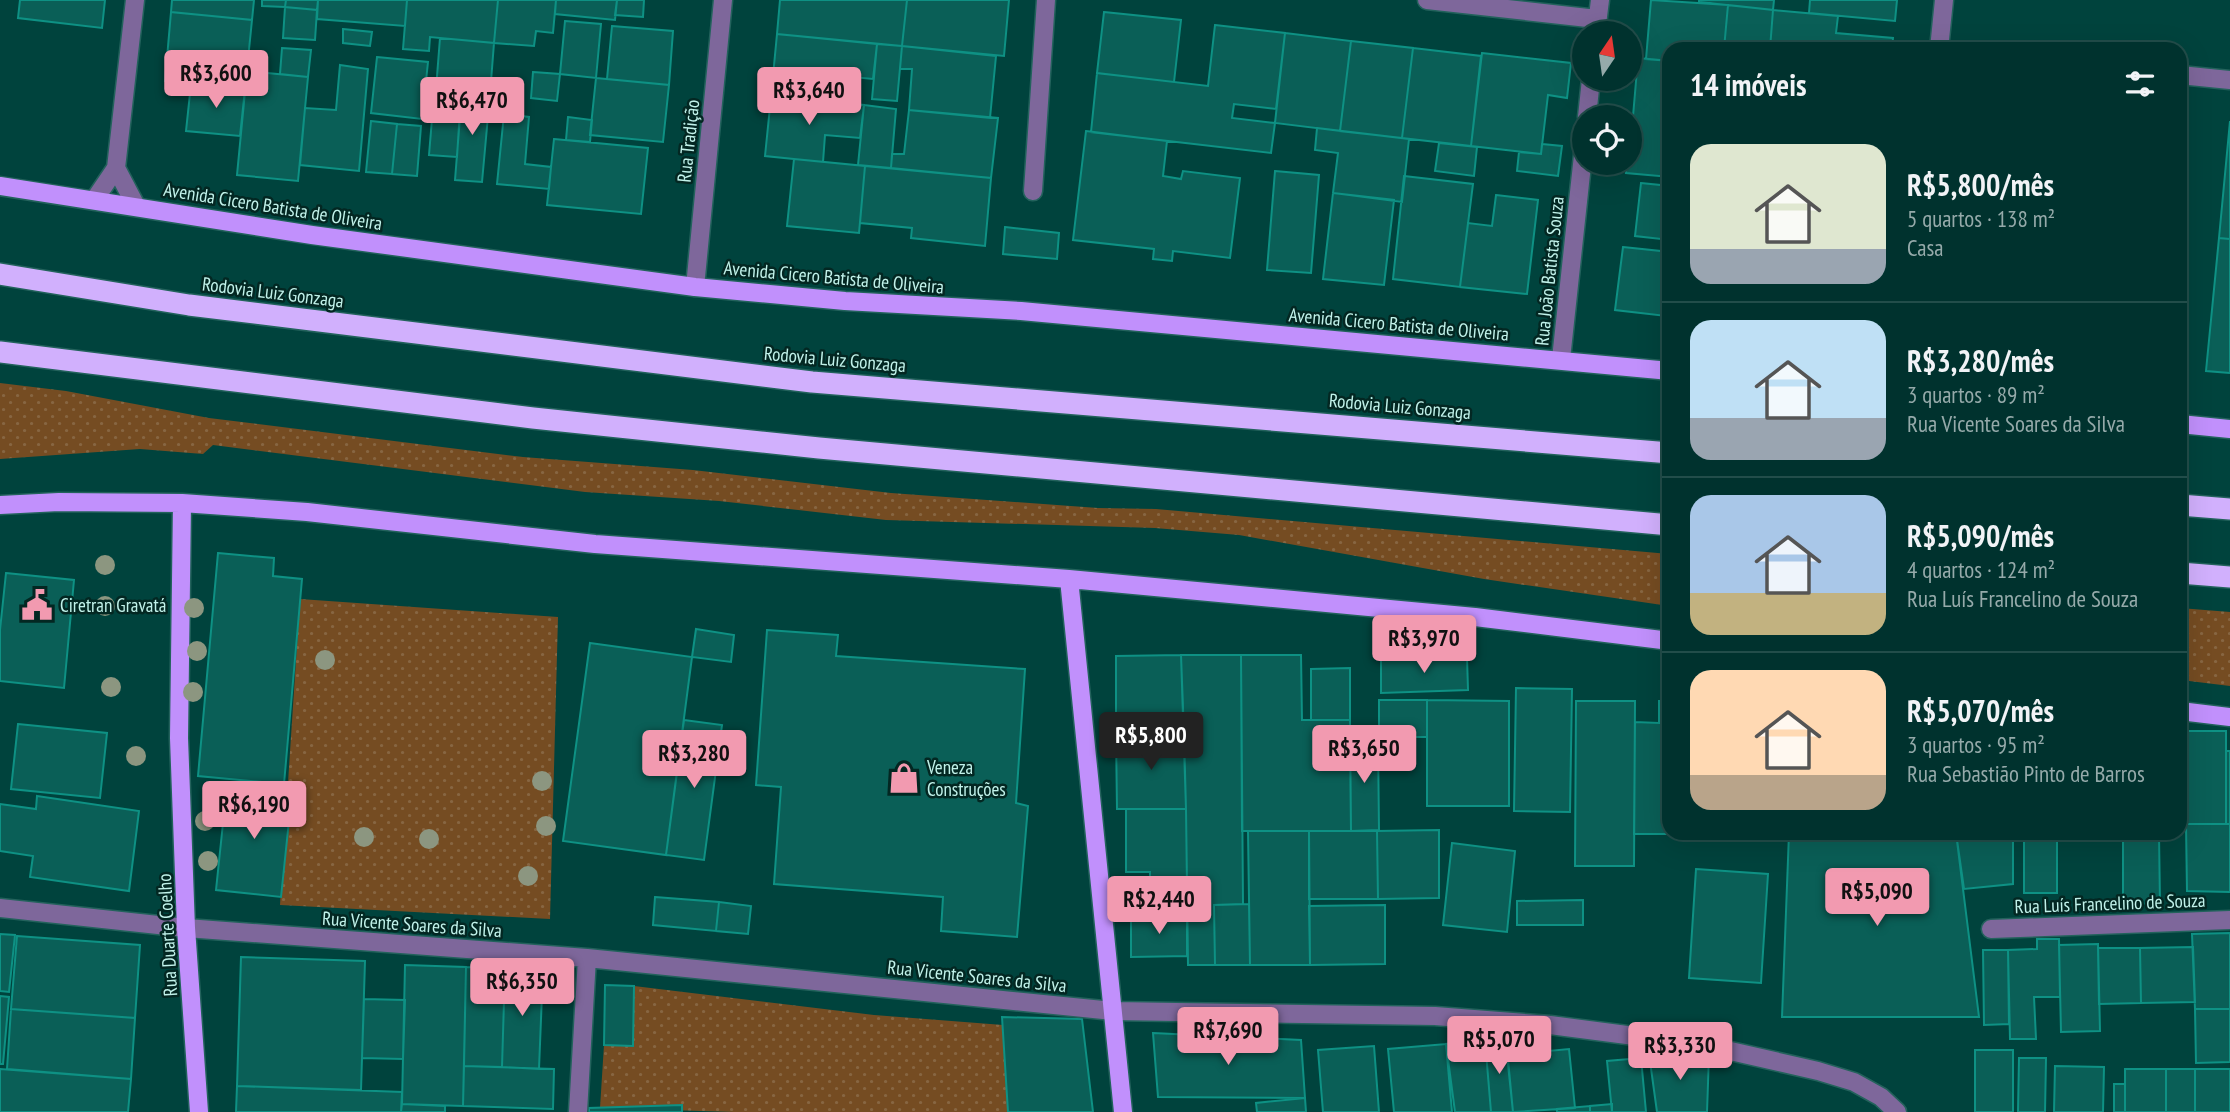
<!DOCTYPE html>
<html lang="pt">
<meta charset="utf-8">
<style>
body{margin:0;font-family:"PT Sans Narrow",sans-serif;background:#0e3e3a;color:#f1f3f6;height:100vh;display:flex;flex-direction:column;font-size:26px;white-space:nowrap}
*{box-sizing:border-box;margin:0}
p{font-size:23px;color:#95aaaa}
.icon{flex:none;width:38px;height:38px;fill:none;stroke:currentColor;stroke-width:2;stroke-linecap:round;stroke-linejoin:round}
.map{position:relative;flex:1;overflow:hidden}
.details{position:absolute;left:1662px;top:42px;width:525px;height:798px;display:flex;flex-direction:column;background:#00322e;border-radius:21px;box-shadow:0 7px 28px #0002,0 0 0 2px #224d4a}
.details>*{flex:none}
.needle{width:46px;rotate:13deg}
.controls{position:absolute;left:1572px;top:21px;display:grid;gap:14px}
.controls a{display:grid;place-items:center;width:70px;height:70px;border-radius:50%;background:#00322e;box-shadow:0 7px 28px #0002,0 0 0 2px #224d4a;font-size:35px}
.price{position:absolute;translate:-50% -60px;padding:0 16px;border-radius:7px;background:#f29ab0;color:#111;font-size:23px;line-height:46px;filter:drop-shadow(0 2px 4px #0008)}
.price::after{content:'';position:absolute;left:50%;top:42px;width:21px;height:16px;margin-left:-10px;background:inherit;clip-path:polygon(0 0,100% 0,50% 100%)}
.price.active{background:#222;color:#fff}
ul{padding:0;list-style:none}
li{display:flex;align-items:center;gap:21px;height:175px;padding:0 28px}
li+li{border-top:2px solid #224d4a}
li span{display:grid;place-items:center;flex:none;width:196px;height:140px;border-radius:21px;color:#555}
li>.icon{margin-inline-start:auto}
span .icon{width:84px;height:84px;fill:#fffc;stroke-width:1}
li b{font-size:30px}
h2{display:flex;justify-content:space-between;align-items:center;height:84px;padding:0 28px;font-size:30px}
.map>svg:first-child{display:block}
.grass{fill:url(#grass-dots)}
.building{fill:#0a5f57;stroke:#0e9184;stroke-width:2}
.lines{fill:none;stroke-linecap:round;stroke-linejoin:round}
.minor-casing{stroke:#23625c;stroke-width:21}
.major-casing{stroke:#23625c;stroke-width:21}
.highway-casing{stroke:#23625c;stroke-width:24}
.minor{stroke:#7e679b;stroke-width:18}
.major{stroke:#c190fc;stroke-width:18}
.highway{stroke:#d1b0fd;stroke-width:21}
.tree{fill:#8c9680}
.labels{text-anchor:middle;stroke-width:5;stroke-linejoin:round;paint-order:stroke}
.street-label{font-size:19px;fill:#c1f2ea;stroke:#032722}
.poi-label{font-size:19px;fill:#c1f2ea;stroke:#032722;text-anchor:start}
</style>
<div class="map">
<svg width="2230" height="1112" viewBox="0 0 2230 1112">
<defs>
<pattern id="grass-dots" width="8" height="8" patternUnits="userSpaceOnUse" patternTransform="scale(1.75)"><rect width="8" height="8" fill="#754c22"/><path d="M2 2h.1M6 6h.1" fill="none" stroke="#876642" stroke-width="1.8" stroke-linecap="round"/></pattern>
</defs>
<rect width="100%" height="100%" fill="#00433d"/>
<!-- grass -->
<path class="grass" d="M0 383 66 391 209 418 523 457 693 470 891 493 1098 508 1156 509 1669 554V606L1484 579 1239 535 1155 528 886 520 719 501 585 492 213 445 203 454 140 449 0 459Z
M300 599 558 617 550 919 280 905Z
M2180 608 2230 612V686L2181 680Z
M634 986 874 1015 1003 1025 1008 1112H734L600 1108 604 1045H633Z"/>
<!-- building -->
<path class="building" d="M20 0H105L102 28 18 18Z
M172 0H254L252 20 171 12Z
M262 0H286L285 7 262 6Z
M286 0H318L317 10 285 7Z
M318 0H407L405 26 317 19Z
M407 0H498L494 43 430 37 429 51 403 49Z
M498 0H556L553 33 536 31 534 46 494 43Z
M556 0H617L615 20 555 14Z
M617 0H644L643 17 615 15Z
M780 0H907L902 46 777 34Z
M907 0H1009L1004 56 902 46Z
M1651 0 1728 5 1724 49H1670V61L1646 59Z
M1699 0H1774L1773 10 1699 2Z
M1810 0H1897L1895 21 1809 13Z
M1728 5 1773 10 1770 49H1724Z
M285 7 317 10 315 40 283 38Z
M1773 10 1838 16 1836 33 1893 38 1892 49H1770Z
M171 12 252 20 245 89 165 81Z
M1104 12 1181 20 1174 82 1097 73Z
M565 21 601 24 596 78 560 74Z
M1215 25 1285 33 1276 109 1234 104 1232 118 1275 123 1271 153 1091 132 1097 73 1208 86Z
M612 26 673 31 669 85 607 79Z
M343 29 372 32 370 46 343 43Z
M1285 33 1351 41 1340 131 1275 123Z
M777 34 877 44 873 79 831 75 828 102 771 97Z
M440 38 494 43 490 94 436 89Z
M1351 41 1413 48 1402 138 1340 131Z
M877 44 902 46 897 101 872 99Z
M902 46 996 56 990 118 909 110 912 69H900Z
M282 48 311 50 308 77 280 74Z
M1413 48 1481 56 1471 146 1402 138Z
M1482 53 1571 63 1567 98 1548 95 1541 154 1471 146Z
M377 57 428 62 422 119 371 113Z
M1638 58 1670 61V177L1626 173 1627 163H1629Z
M340 65 368 69 359 171 300 165 305 108 336 110Z
M247 71 308 77 298 181 237 175Z
M533 72 560 74 557 101 531 98Z
M596 78 669 85 663 142 590 135Z
M191 84 245 89 240 136 186 131Z
M462 92 490 94 482 182 455 180Z
M771 97 864 105 860 138 825 135 823 162 765 156Z
M864 105 896 109 891 168 858 165Z
M433 107 460 110 457 157 429 155Z
M909 110 998 118 991 178 891 168 892 154H904Z
M504 114 529 117 525 164 551 167 549 189 497 184Z
M568 117 592 120 590 142 566 140Z
M371 121 397 124 392 174 366 172Z
M2230 121V239L2219 238Z
M397 124 421 126 417 176 392 174Z
M1317 128 1409 139 1402 202 1333 193 1338 153 1315 150Z
M1086 131 1167 141 1163 176 1181 179 1183 171 1240 178 1230 258 1173 251 1172 261 1153 259 1154 249 1073 240Z
M554 139 648 148 641 214 547 205Z
M1439 143 1477 147 1474 176 1435 171Z
M1542 144 1562 146 1558 176 1517 171 1519 152 1541 154Z
M794 159 865 166 859 233 787 226Z
M865 166 991 178 985 246 911 238 912 228 860 223Z
M1275 171 1319 175 1311 273 1267 270Z
M1404 176 1473 184 1460 287 1393 279Z
M1641 183 1670 186V240L1635 236Z
M1333 193 1394 200 1384 285 1323 279Z
M1496 195 1538 200 1527 294 1460 287 1468 223 1492 226Z
M1005 227 1059 233 1057 259 1003 254Z
M2219 238 2230 239V373L2206 371Z
M1623 247 1670 252V285L1666 316 1615 310Z
M218 553 274 558 273 576 302 579 284 784 198 776Z
M6 573 74 580 64 688 0 681V630Z
M696 629 734 635 731 662 692 657Z
M767 630 838 635 836 656 1025 669 1016 803 1028 806 1017 937 941 931 943 897 774 884 781 787 756 785Z
M590 643 692 657 666 855 563 841Z
M1181 655 1184 734 1116 735V656Z
M1181 655H1241L1243 904 1214 905 1215 965H1188L1186 809Z
M1241 655H1301L1302 720H1350L1351 831H1242Z
M1467 657 1468 690 1381 693V659Z
M1350 668V720H1311V669Z
M1516 688 1572 689 1570 812 1514 811Z
M1379 700H1427V737H1379Z
M1427 700 1509 701V806H1427Z
M1576 701H1635L1634 866H1575Z
M1659 701H1670V833L1755 834H1634L1635 722 1659 723Z
M684 720 722 725 704 860 666 855Z
M18 724 107 733 100 798 11 789Z
M2180 731H2226V824H2180Z
M1184 734 1186 809H1117L1116 735Z
M1350 740H1378L1379 830 1351 831Z
M2226 751H2230V824H2226Z
M227 785 292 792 281 897 216 890Z
M37 796 139 811 129 891 30 877 33 856 0 851V804L36 809Z
M1126 809H1186L1187 884H1150V872H1126Z
M2186 824H2230V892L2187 891Z
M1439 830V898L1378 899 1377 831Z
M1248 831H1309L1310 965H1250Z
M1309 831H1377L1378 899H1309Z
M1789 833H1956L1979 1017H1782Z
M1956 833H2013V884L1964 889Z
M2123 833 2159 834 2160 904 2123 903Z
M2024 834H2057V893H2024Z
M1452 843 1515 851 1507 932 1443 925Z
M1696 869 1768 874 1761 983 1689 978Z
M655 897 719 902 716 931 653 925Z
M1583 900V925H1517V901Z
M719 902 751 906 748 934 716 931Z
M1249 904 1250 965H1215L1214 905Z
M1385 905V964L1310 965 1309 906Z
M1131 916H1187V956L1131 957Z
M2230 933V1009H2195L2192 934Z
M0 934 15 935 9 992 0 991Z
M17 936 140 945 135 1018 11 1009Z
M2037 939H2059L2060 997H2034L2036 1039H2010L2008 950 2037 949Z
M2098 944 2100 1031 2061 1032 2059 945Z
M2193 947 2195 1002 2141 1003 2140 948Z
M2098 948H2140L2141 1003 2099 1004Z
M1983 950H2008L2009 1024 1984 1025Z
M241 957 365 961 361 1090 237 1086Z
M405 965 466 967 463 1106 402 1104Z
M466 967 505 968 502 1067 464 1066Z
M505 968 543 969 539 1069 502 1067Z
M605 985 634 986 633 1046 604 1045Z
M0 996 9 997 3 1064H0Z
M364 999 405 1000 403 1059 362 1058Z
M11 1009 135 1018 131 1079 7 1069Z
M2195 1009H2230V1062L2196 1063Z
M1002 1017 1082 1019 1093 1112H1008Z
M1153 1033 1301 1040 1305 1098 1158 1097Z
M1506 1038 1513 1112H1491L1485 1040Z
M1485 1040 1491 1112H1455L1446 1044Z
M1446 1044 1452 1112H1394L1388 1049Z
M1374 1046 1379 1112H1323L1318 1050Z
M1569 1049 1575 1108 1513 1112 1507 1055Z
M1975 1050H2013V1112H1975Z
M1649 1054 1709 1055 1707 1112H1657Z
M1641 1058 1646 1112H1612L1607 1061Z
M2019 1058H2046L2045 1112H2018Z
M464 1066 554 1069 553 1109 463 1106Z
M2055 1066 2104 1067 2103 1112H2054Z
M0 1069 131 1079 128 1112H0Z
M2125 1069H2166V1112H2125Z
M2166 1069H2195V1112H2166Z
M2195 1069H2230V1112H2195Z
M2114 1084H2125V1112H2114Z
M237 1086 402 1092 401 1112H236Z
M1305 1098 1306 1112H1257L1256 1103Z
M402 1104 445 1106V1112H401Z
M1612 1104V1112H1590V1106Z
M682 1105V1112H589V1108Z
M1590 1106V1112H1557V1109Z"/>
<g class="lines">
<defs>
<path id="minor" d="M1427 0 1597 19
M1596 33 1600 0
M1939 49 1944 0
M2180 75 2230 80
M1587 117 1591 79
M116 168 136 206
M1033 191 1046 0
M95 199 116 168 135 0
M695 287 723 0
M1561 359 1584 146
M0 908 186 928 587 958 1113 1011 1435 1016 1550 1025 1704 1045 1818 1071 1854 1082 1881 1097 1897 1112
M1991 929 2230 920
M578 1112 587 958"/>
<path id="major" d="M0 186 312 235 695 287 845 301 1021 311 1670 371
M2180 424 2230 429
M182 503 179 738 186 928 199 1112
M0 505 59 502 182 503 307 512 595 544 1069 579 1475 617 1670 641
M1069 579 1123 1112
M2180 711 2230 717"/>
<path id="highway" d="M0 274 189 305 812 382 1670 453
M0 352 533 418 819 448 1670 525
M2180 505 2230 509
M2180 573 2230 577"/>
</defs>
<!-- minor casing -->
<use href="#minor" class="minor-casing"/>
<!-- major casing -->
<use href="#major" class="major-casing"/>
<!-- highway casing -->
<use href="#highway" class="highway-casing"/>
<!-- minor -->
<use href="#minor" class="minor"/>
<!-- major -->
<use href="#major" class="major"/>
<!-- highway -->
<use href="#highway" class="highway"/>
</g>
<!-- trees -->
<g class="tree">
<circle cx="105" cy="565" r="10"/>
<circle cx="105" cy="606" r="10"/>
<circle cx="194" cy="608" r="10"/>
<circle cx="197" cy="651" r="10"/>
<circle cx="325" cy="660" r="10"/>
<circle cx="111" cy="687" r="10"/>
<circle cx="193" cy="692" r="10"/>
<circle cx="136" cy="756" r="10"/>
<circle cx="542" cy="781" r="10"/>
<circle cx="205" cy="821" r="10"/>
<circle cx="546" cy="826" r="10"/>
<circle cx="364" cy="837" r="10"/>
<circle cx="429" cy="839" r="10"/>
<circle cx="208" cy="861" r="10"/>
<circle cx="528" cy="876" r="10"/>
</g>
<!-- icons -->
<defs>
<symbol id="civic-bare" viewBox="-9 -9 18 18"><path d="M-.6-6.5H3V-4.5H.6V-3L4-1V1h2V6H-6V1h2V-1L-.6-3ZM-1.2 2.5V6h2.4V2.5Z" fill="#f29ab0" stroke="#032722" stroke-width="2.5" paint-order="stroke"/></symbol>
<symbol id="shop-bare" viewBox="-9 -9 18 18"><path d="M-5-2.5h2.3a2.7 3.5 0 0 1 5.4 0H5L5.5 6h-11ZM-1.5-2.5h3a1.5 2.3 0 0 0-3 0Z" fill="#f29ab0" stroke="#032722" stroke-width="2.5" paint-order="stroke"/></symbol>
</defs>
<g fill-rule="evenodd">
<use href="#civic-bare" x="15" y="583" width="44" height="44"/>
<use href="#shop-bare" x="882" y="756" width="44" height="44"/>
</g>
<g class="labels">
<!-- street labels -->
<g class="street-label">
<text transform="translate(688 141) rotate(-84)" y="7">Rua Tradição</text>
<text transform="translate(273 206) rotate(9)" y="7">Avenida Cicero Batista de Oliveira</text>
<text transform="translate(1549 271) rotate(-84)" y="7">Rua João Batista Souza</text>
<text transform="translate(834 277) rotate(5)" y="7">Avenida Cicero Batista de Oliveira</text>
<text transform="translate(273 292) rotate(7)" y="7">Rodovia Luiz Gonzaga</text>
<text transform="translate(1399 324) rotate(5)" y="7">Avenida Cicero Batista de Oliveira</text>
<text transform="translate(835 359) rotate(5)" y="7">Rodovia Luiz Gonzaga</text>
<text transform="translate(1400 406) rotate(5)" y="7">Rodovia Luiz Gonzaga</text>
<text transform="translate(2110 903) rotate(-2)" y="7">Rua Luís Francelino de Souza</text>
<text transform="translate(412 924) rotate(4)" y="7">Rua Vicente Soares da Silva</text>
<text transform="translate(167 935) rotate(-93)" y="7">Rua Duarte Coelho</text>
<text transform="translate(977 976) rotate(6)" y="7">Rua Vicente Soares da Silva</text>
</g>
<!-- poi labels -->
<g class="poi-label">
<text x="60" y="612">Ciretran Gravatá</text>
<text x="927" y="774">Veneza<tspan x="927" dy="22">Construções</tspan></text>
</g>
</g>
</svg>
<div class="controls">
<a><svg class="needle" viewBox="-14 -14 28 28"><path d="M0-13l5 13h-10z" fill="#e53935"/><path d="M0 13l5-13h-10z" fill="#95aaaa"/></svg></a>
<a><svg class="icon" aria-label="locate" viewBox="0 0 24 24"><circle cx="12" cy="12" r="6"/><path d="M12 2v4M12 18v4M2 12h4M18 12h4"/></svg></a>
</div>
<b class="price" style="left:216px;top:110px">R$3,600</b>
<b class="price" style="left:809px;top:127px">R$3,640</b>
<b class="price" style="left:472px;top:137px">R$6,470</b>
<b class="price" style="left:1424px;top:675px">R$3,970</b>
<b class="price active" style="left:1151px;top:772px">R$5,800</b>
<b class="price" style="left:1364px;top:785px">R$3,650</b>
<b class="price" style="left:694px;top:790px">R$3,280</b>
<b class="price" style="left:254px;top:841px">R$6,190</b>
<b class="price" style="left:1877px;top:928px">R$5,090</b>
<b class="price" style="left:1159px;top:936px">R$2,440</b>
<b class="price" style="left:522px;top:1018px">R$6,350</b>
<b class="price" style="left:1228px;top:1067px">R$7,690</b>
<b class="price" style="left:1499px;top:1076px">R$5,070</b>
<b class="price" style="left:1680px;top:1082px">R$3,330</b>
<section class="details">
<h2>14 imóveis<svg class="icon" aria-label="filters" viewBox="0 0 24 24"><path d="M4 7h16M4 17h16"/><circle cx="9" cy="7" r="2"/><circle cx="15" cy="17" r="2"/></svg></h2>
<ul>
<li><span style="background:linear-gradient(#dfe7d0 75%,#9aa5b1 0)"><svg class="icon" aria-label="home" viewBox="0 0 24 24"><path d="M3 11l9-7 9 7M6 9v11h12V9"/></svg></span><div><b>R$5,800/mês</b><p>5 quartos · 138 m²</p><p>Casa</p></div></li>
<li><span style="background:linear-gradient(#bfe0f5 70%,#9aa5b1 0)"><svg class="icon" aria-label="home" viewBox="0 0 24 24"><path d="M3 11l9-7 9 7M6 9v11h12V9"/></svg></span><div><b>R$3,280/mês</b><p>3 quartos · 89 m²</p><p>Rua Vicente Soares da Silva</p></div></li>
<li><span style="background:linear-gradient(#a9c7e8 70%,#c2b280 0)"><svg class="icon" aria-label="home" viewBox="0 0 24 24"><path d="M3 11l9-7 9 7M6 9v11h12V9"/></svg></span><div><b>R$5,090/mês</b><p>4 quartos · 124 m²</p><p>Rua Luís Francelino de Souza</p></div></li>
<li><span style="background:linear-gradient(#ffd9b3 75%,#b9a48a 0)"><svg class="icon" aria-label="home" viewBox="0 0 24 24"><path d="M3 11l9-7 9 7M6 9v11h12V9"/></svg></span><div><b>R$5,070/mês</b><p>3 quartos · 95 m²</p><p>Rua Sebastião Pinto de Barros</p></div></li>
</ul>
</section>
</div>
